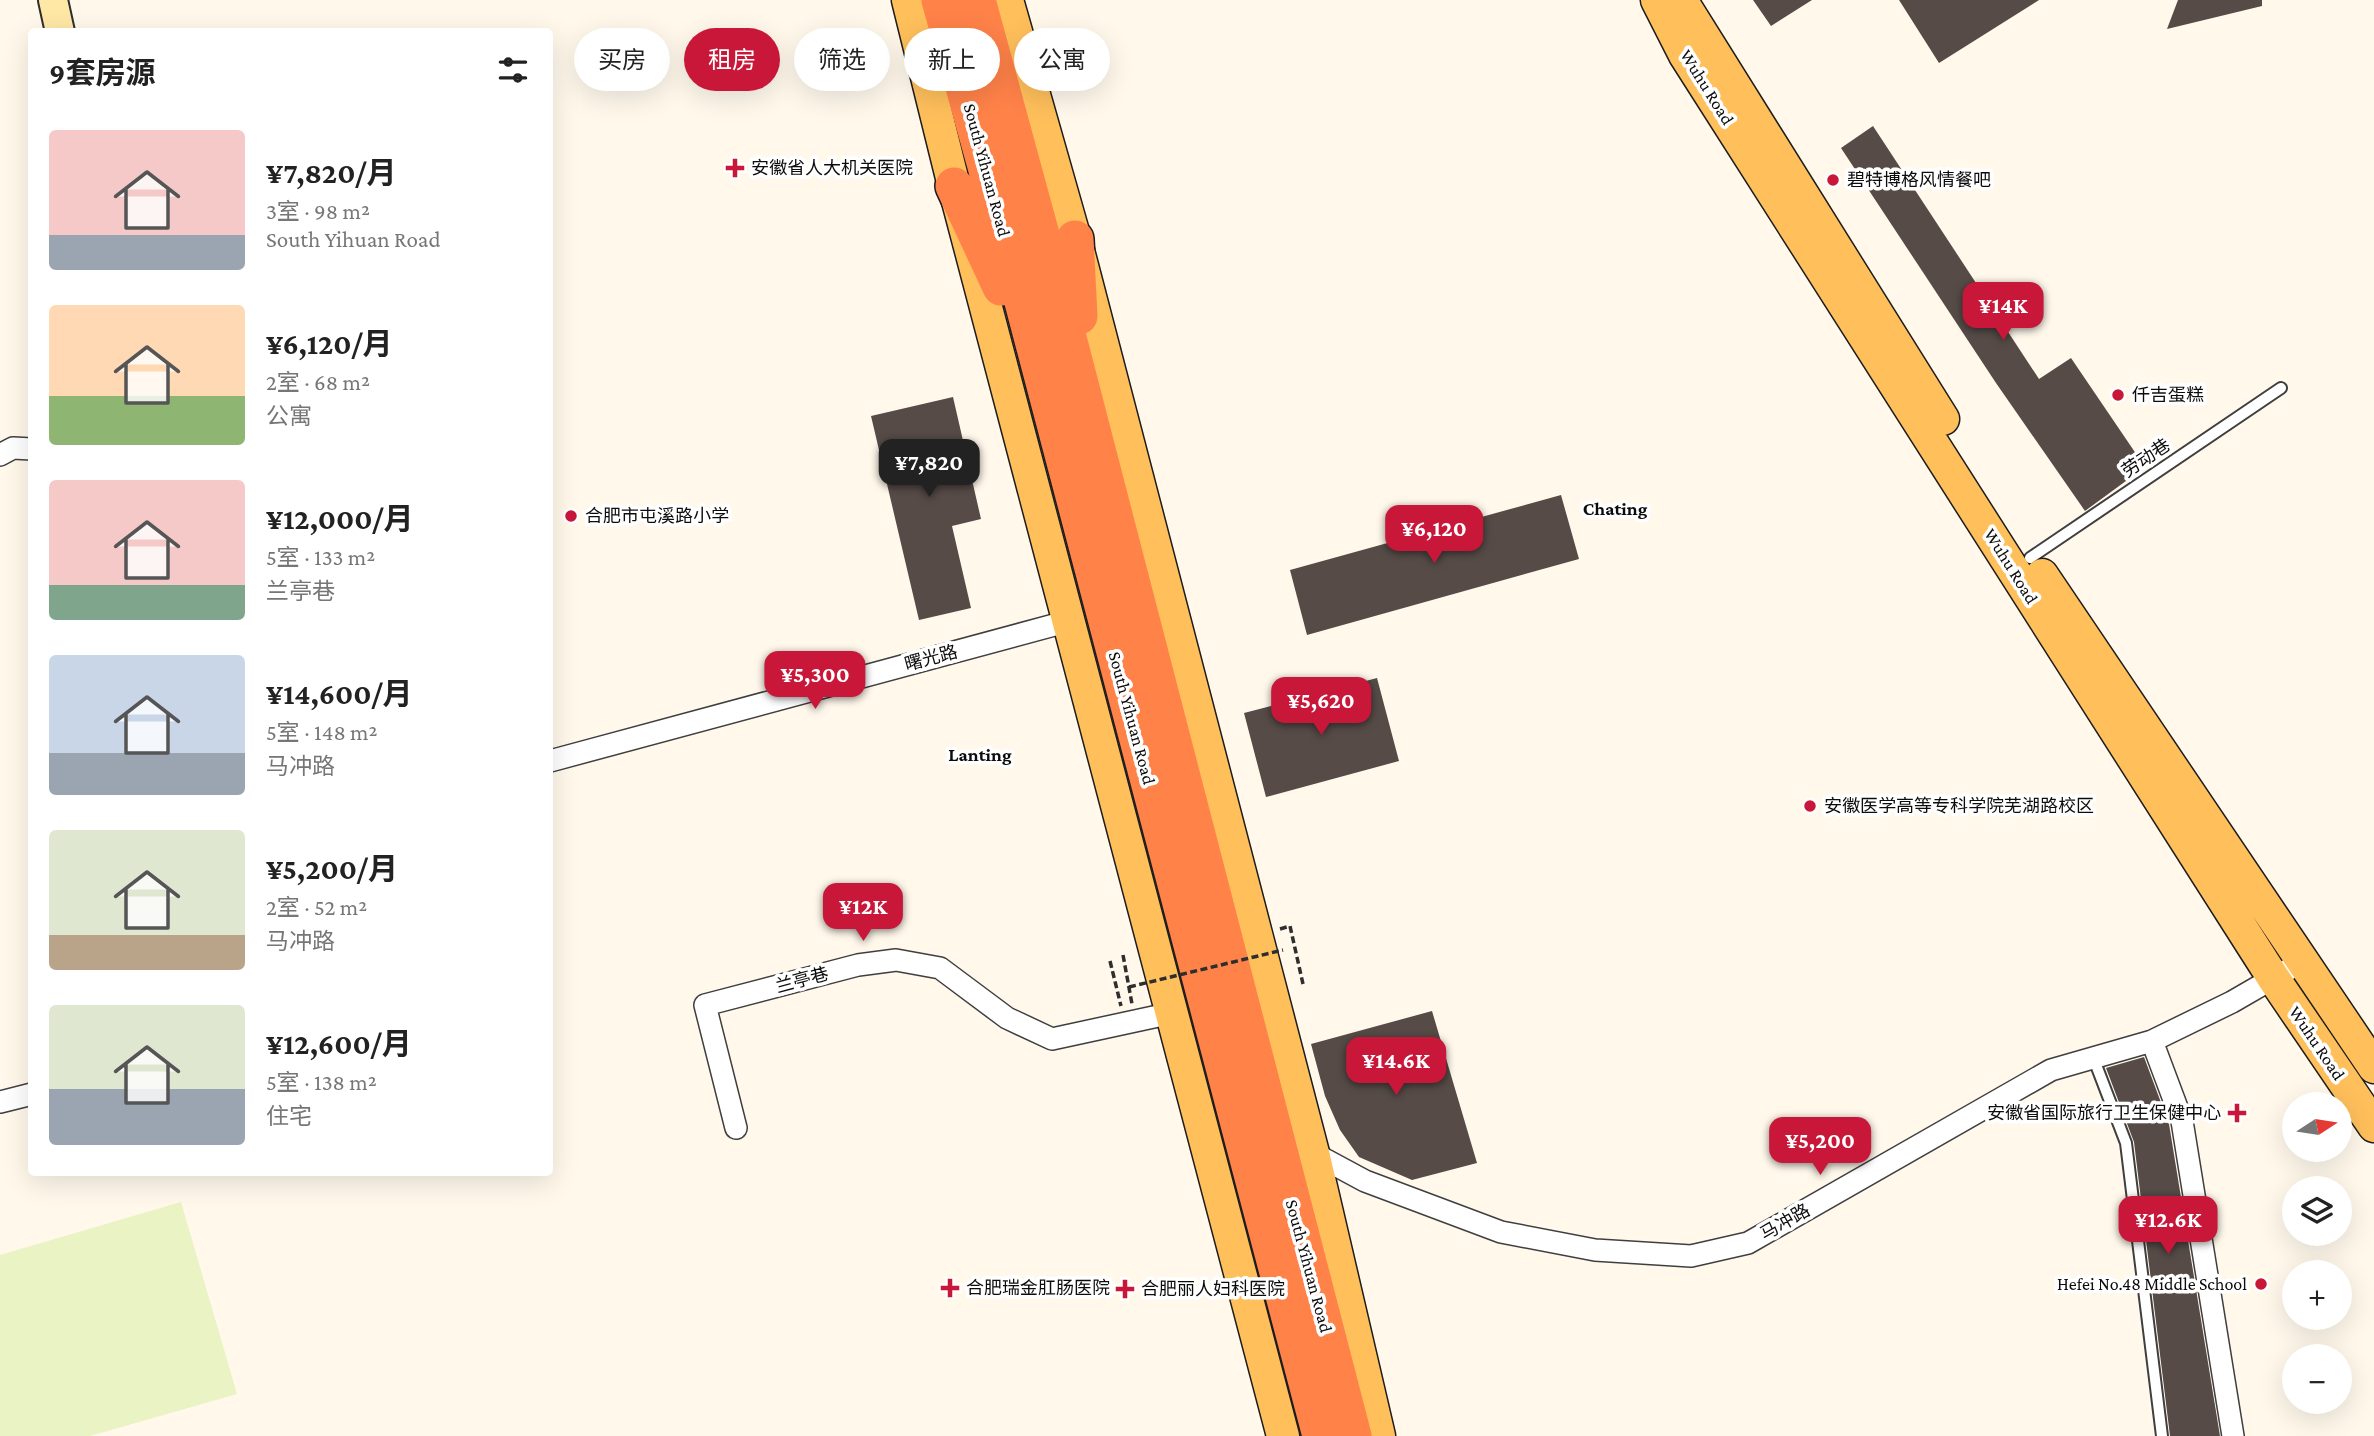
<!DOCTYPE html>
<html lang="zh">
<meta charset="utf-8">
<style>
body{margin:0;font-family:"Crimson Pro","Noto Sans SC",serif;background:#f6f6f6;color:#222;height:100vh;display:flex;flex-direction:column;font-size:26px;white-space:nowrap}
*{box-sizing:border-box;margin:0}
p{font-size:23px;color:#767676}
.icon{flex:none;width:38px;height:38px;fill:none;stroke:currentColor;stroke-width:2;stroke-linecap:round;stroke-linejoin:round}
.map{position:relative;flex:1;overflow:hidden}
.side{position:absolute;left:28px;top:28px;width:525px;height:1148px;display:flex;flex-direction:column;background:#fff;border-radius:7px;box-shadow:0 7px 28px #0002}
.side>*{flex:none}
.banner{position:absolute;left:574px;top:28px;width:665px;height:63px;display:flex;gap:14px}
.needle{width:46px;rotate:78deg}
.buttons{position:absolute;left:2282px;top:1092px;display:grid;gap:14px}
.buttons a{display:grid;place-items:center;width:70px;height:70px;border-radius:50%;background:#fff;box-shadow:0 7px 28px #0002;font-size:35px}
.price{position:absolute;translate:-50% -60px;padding:0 16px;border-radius:14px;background:#c9173a;color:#fff;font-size:23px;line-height:46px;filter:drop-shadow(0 2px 4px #0008)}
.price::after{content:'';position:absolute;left:50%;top:42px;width:21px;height:16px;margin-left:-10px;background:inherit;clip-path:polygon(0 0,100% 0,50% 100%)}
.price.on{background:#222;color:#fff}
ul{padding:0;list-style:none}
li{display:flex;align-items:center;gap:21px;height:175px;padding:0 21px}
li span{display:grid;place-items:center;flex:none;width:196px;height:140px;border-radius:7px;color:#555}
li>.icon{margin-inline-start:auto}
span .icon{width:84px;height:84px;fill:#fffc;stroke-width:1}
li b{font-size:30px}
h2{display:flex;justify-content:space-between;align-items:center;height:84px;padding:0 21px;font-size:30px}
.chip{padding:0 24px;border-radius:32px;background:#fff;box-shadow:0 7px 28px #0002;font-size:24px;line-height:63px}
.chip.on{background:#c9173a;color:#fff}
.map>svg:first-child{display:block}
.pitch{fill:#eaf3c4}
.building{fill:#564b47}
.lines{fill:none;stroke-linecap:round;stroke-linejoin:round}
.lane-casing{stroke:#3f3f3f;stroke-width:14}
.street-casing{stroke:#3f3f3f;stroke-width:24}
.secondary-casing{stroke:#2e2e2e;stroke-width:32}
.primary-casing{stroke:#1d1d1d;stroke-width:35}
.highway-casing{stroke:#1d1d1d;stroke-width:40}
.path{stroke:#2e2e2e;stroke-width:3.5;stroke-dasharray:7 3.5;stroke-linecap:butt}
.lane{stroke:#fff;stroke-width:10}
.street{stroke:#fff;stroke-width:21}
.secondary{stroke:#ffe8a6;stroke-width:28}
.primary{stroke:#ffbf5b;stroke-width:32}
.highway{stroke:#ff8249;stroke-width:37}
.path-bridge{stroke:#2e2e2e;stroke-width:3.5;stroke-dasharray:7 3.5;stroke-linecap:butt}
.poi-dot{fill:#c9173a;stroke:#fff;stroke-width:2.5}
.labels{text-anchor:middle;stroke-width:7;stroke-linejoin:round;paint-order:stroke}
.street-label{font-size:18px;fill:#0c0c0c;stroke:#fff}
.poi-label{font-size:18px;fill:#0c0c0c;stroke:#fff;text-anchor:start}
.neighbourhood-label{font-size:19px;font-weight:bold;fill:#0c0c0c;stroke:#fff}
</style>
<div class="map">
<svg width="2374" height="1436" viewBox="0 0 2374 1436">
<rect width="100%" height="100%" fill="#fff8eb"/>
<!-- pitch -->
<path class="pitch" d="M181 1202 237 1394 90 1436H0V1255Z"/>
<!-- building -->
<path class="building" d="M1753 0H1812L1771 26Z
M1899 0H2039L1939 63Z
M2178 0H2262V6L2167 29Z
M1873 126 2039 379 2071 358 2145 467 2085 511 1996 383 1841 148Z
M953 397 981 519 952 526 971 608 919 620 871 416Z
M1561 495 1579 559 1307 635 1290 570Z
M1377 678 1399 761 1266 797 1244 713Z
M1432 1011 1477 1163 1412 1180 1359 1157 1340 1130 1325 1096 1311 1044Z
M2144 1057 2169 1124 2220 1436H2170L2134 1142 2106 1068Z"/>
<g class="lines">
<defs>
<path id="lane" d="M2030 558 2281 388
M2093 1057 2126 1143 2162 1436"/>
<path id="street" d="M0 455 13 448 32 449
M550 761 1069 621
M2152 1041 2182 1121 2233 1436
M0 1102 32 1094
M736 1128 705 1005 858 965 896 960 940 968 1007 1018 1052 1039 1172 1013
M1313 1153 1365 1181 1501 1232 1595 1250 1691 1256 1748 1243 2051 1070 2152 1041 2232 1002 2303 961"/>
<path id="secondary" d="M53 0 60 32"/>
<path id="primary" d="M908 0 954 186 1283 1436
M1007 0 1075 239 1313 1153 1379 1436
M1657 0 1685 55 2274 979 2374 1126
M1681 0 1943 419
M2042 575 2374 1067"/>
<path id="highway" d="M940 0 1012 260 1321 1436
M977 0 1046 253 1353 1436
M954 186 1001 287
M1075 239 1079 316"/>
</defs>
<!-- lane casing -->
<use href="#lane" class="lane-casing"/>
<!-- street casing -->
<use href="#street" class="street-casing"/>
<!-- secondary casing -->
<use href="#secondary" class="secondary-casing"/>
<!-- primary casing -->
<use href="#primary" class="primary-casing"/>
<!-- highway casing -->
<use href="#highway" class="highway-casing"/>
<!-- path -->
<path class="path" d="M1280 929 1290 926 1303 984
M1123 955 1132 1004
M1110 961 1121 1006"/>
<!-- lane -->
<use href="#lane" class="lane"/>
<!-- street -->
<use href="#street" class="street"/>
<!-- secondary -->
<use href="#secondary" class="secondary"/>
<!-- primary -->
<use href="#primary" class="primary"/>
<!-- highway -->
<use href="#highway" class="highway"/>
<!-- path-bridge -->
<path class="path-bridge" d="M1129 987 1283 950"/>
</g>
<!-- markers -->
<g class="poi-dot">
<path d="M731.5 157.5h7v7h7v7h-7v7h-7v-7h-7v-7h7z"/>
<circle cx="1833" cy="180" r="7"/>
<circle cx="2118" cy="395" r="7"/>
<circle cx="571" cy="516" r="7"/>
<circle cx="1810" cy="806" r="7"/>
<path d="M2233.5 1102.5h7v7h7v7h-7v7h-7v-7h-7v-7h7z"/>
<circle cx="2261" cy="1284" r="7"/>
<path d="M946.5 1277.5h7v7h7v7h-7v7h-7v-7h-7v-7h7z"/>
<path d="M1121.5 1278.5h7v7h7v7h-7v7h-7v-7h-7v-7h7z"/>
</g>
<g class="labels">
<!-- street labels -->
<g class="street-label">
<text transform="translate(1707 87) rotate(58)" y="6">Wuhu Road</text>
<text transform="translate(987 170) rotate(75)" y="6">South Yihuan Road</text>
<text transform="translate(2146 458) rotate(-34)" y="6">劳动巷</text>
<text transform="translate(2011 566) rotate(58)" y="6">Wuhu Road</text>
<text transform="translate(931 658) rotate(-15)" y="6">曙光路</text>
<text transform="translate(1132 718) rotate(75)" y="6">South Yihuan Road</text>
<text transform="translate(802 980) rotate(-15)" y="6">兰亭巷</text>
<text transform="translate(2317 1043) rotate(56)" y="6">Wuhu Road</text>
<text transform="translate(1785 1222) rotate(-30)" y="6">马冲路</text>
<text transform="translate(1309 1266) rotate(75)" y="6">South Yihuan Road</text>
</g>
<!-- poi labels -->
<g class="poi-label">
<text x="751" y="174">安徽省人大机关医院</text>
<text x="1847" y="186">碧特博格风情餐吧</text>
<text x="2132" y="401">仟吉蛋糕</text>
<text x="585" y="522">合肥市屯溪路小学</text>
<text x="1824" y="812">安徽医学高等专科学院芜湖路校区</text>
<text x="2221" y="1119" text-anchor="end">安徽省国际旅行卫生保健中心</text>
<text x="2247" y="1290" text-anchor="end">Hefei No.48 Middle School</text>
<text x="966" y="1294">合肥瑞金肛肠医院</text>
<text x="1141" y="1295">合肥丽人妇科医院</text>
</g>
<!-- neighbourhood labels -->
<g class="neighbourhood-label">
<text x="1615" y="515">Chating</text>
<text x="980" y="761">Lanting</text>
</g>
</g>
</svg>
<div class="buttons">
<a><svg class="needle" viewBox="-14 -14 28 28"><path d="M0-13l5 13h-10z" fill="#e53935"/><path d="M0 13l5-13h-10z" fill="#767676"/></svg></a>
<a><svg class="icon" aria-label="layers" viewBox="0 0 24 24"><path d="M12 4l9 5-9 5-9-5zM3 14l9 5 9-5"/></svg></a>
<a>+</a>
<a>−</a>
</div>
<b class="price" style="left:2003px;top:342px">¥14K</b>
<b class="price on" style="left:929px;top:499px">¥7,820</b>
<b class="price" style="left:1434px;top:565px">¥6,120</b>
<b class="price" style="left:815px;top:711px">¥5,300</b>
<b class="price" style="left:1321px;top:737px">¥5,620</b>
<b class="price" style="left:863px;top:943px">¥12K</b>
<b class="price" style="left:1396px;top:1097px">¥14.6K</b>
<b class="price" style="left:1820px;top:1177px">¥5,200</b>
<b class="price" style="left:2168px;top:1256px">¥12.6K</b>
<div class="banner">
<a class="chip">买房</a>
<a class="chip on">租房</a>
<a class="chip">筛选</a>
<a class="chip">新上</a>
<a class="chip">公寓</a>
</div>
<section class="side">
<h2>9套房源<svg class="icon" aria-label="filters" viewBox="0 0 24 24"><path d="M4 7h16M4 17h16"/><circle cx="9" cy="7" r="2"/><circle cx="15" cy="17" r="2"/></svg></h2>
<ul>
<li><span style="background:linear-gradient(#f6c9c9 75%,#9aa5b1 0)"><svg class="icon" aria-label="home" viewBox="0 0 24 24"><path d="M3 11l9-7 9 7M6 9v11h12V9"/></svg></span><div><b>¥7,820/月</b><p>3室 · 98 m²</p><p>South Yihuan Road</p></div></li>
<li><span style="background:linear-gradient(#ffd9b3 65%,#8fb573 0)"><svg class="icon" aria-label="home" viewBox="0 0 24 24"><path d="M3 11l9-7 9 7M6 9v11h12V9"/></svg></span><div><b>¥6,120/月</b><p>2室 · 68 m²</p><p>公寓</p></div></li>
<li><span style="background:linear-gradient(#f6c9c9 75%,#7fa58c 0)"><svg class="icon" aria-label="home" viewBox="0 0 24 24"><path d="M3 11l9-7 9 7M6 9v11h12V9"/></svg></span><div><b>¥12,000/月</b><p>5室 · 133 m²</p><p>兰亭巷</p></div></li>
<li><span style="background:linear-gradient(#c9d6e8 70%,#9aa5b1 0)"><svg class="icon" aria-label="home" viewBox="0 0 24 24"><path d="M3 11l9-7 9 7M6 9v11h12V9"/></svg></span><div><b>¥14,600/月</b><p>5室 · 148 m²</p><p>马冲路</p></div></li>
<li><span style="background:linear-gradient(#dfe7d0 75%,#b9a48a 0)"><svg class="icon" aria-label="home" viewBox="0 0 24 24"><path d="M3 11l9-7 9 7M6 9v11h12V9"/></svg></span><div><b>¥5,200/月</b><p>2室 · 52 m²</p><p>马冲路</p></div></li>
<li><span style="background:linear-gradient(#dfe7d0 60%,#9aa5b1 0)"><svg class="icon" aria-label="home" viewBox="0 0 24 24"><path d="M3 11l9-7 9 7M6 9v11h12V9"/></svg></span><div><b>¥12,600/月</b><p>5室 · 138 m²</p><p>住宅</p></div></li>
</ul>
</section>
</div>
